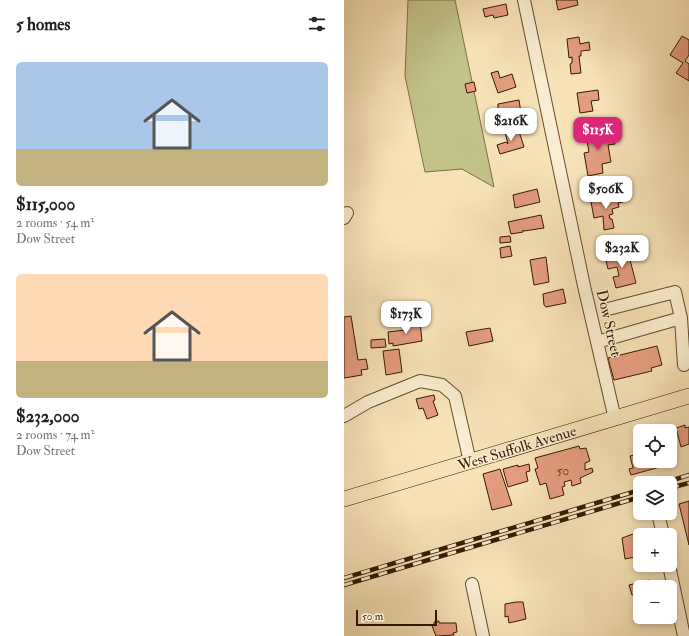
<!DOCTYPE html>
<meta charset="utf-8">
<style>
body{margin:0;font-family:"IM FELL Double Pica",serif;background:#f2f2f2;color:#202124;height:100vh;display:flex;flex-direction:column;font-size:15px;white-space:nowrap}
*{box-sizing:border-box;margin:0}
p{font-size:13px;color:#757577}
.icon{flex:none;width:22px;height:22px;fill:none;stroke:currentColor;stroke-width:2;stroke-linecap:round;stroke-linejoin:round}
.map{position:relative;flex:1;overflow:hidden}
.panel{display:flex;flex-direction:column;background:#fff;width:344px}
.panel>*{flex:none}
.fabs{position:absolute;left:289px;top:424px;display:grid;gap:8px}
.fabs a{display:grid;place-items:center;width:44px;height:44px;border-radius:6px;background:#fff;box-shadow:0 2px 6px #0003;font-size:20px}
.scale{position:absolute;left:12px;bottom:10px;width:81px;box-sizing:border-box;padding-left:4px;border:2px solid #361900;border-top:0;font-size:11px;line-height:14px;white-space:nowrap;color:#361900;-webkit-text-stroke:3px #faecd0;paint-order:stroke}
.price{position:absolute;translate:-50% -34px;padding:0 9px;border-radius:8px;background:#fff;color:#222;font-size:13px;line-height:26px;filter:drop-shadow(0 1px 2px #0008)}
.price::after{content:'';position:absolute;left:50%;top:24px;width:12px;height:9px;margin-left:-6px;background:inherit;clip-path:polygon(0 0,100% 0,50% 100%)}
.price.on{background:#db2777;color:#fff}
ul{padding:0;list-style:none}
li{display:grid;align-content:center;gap:8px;height:212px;padding:0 16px}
li span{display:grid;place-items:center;height:124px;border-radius:6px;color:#555}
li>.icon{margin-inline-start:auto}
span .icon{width:72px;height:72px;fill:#fffc;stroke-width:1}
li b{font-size:17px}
h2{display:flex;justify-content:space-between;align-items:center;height:48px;padding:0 16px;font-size:17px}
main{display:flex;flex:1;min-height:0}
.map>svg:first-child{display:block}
.green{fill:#c2c28a;stroke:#7c6e45}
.building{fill:#e59d7f;stroke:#361900}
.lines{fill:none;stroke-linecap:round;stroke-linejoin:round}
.minor-casing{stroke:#664b2e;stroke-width:14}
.major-casing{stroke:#361900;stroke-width:16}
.minor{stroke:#faecd0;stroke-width:12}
.major{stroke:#f7e2b7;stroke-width:15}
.rail-casing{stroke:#361900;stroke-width:4.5}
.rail{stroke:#faecd0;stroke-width:3;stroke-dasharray:9;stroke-linecap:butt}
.labels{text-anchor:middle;stroke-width:3;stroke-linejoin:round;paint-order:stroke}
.number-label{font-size:13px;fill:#623a20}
.street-label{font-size:15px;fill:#361900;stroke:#faecd0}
</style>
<main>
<section class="panel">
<h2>5 homes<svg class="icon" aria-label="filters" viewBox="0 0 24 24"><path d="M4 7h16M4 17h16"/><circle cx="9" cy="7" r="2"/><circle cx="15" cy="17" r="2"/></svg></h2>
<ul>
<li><span style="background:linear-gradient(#a9c7e8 70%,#c2b280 0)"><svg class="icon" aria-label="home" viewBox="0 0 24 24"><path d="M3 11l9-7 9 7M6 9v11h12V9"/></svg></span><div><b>$115,000</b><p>2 rooms · 54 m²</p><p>Dow Street</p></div></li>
<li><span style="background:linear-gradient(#ffd9b3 70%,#c2b280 0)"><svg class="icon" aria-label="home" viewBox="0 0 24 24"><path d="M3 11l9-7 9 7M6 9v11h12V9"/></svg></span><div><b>$232,000</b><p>2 rooms · 74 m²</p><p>Dow Street</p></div></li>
</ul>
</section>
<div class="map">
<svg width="345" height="636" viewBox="0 0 345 636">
<rect width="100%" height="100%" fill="#f7e2b7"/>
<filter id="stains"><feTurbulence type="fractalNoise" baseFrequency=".005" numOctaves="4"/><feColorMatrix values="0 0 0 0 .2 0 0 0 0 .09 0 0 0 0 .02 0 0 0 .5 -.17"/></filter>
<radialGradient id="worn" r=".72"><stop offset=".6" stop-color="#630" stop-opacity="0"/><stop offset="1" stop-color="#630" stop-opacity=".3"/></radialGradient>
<!-- green -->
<path class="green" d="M64 0H111L150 187 118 169 81 172 61 76Z"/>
<!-- building -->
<path class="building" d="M212 0H233L234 5 214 10Z
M162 4 164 15 150 18 149 15 141 17 139 9Z
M338 36 345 40V55L341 61 345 64V81L332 73 339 63 326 55Z
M235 37 236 44 245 42 246 50 237 51V56H235L237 73 227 74 226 64 228 63V57L225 58 223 39Z
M154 71 156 78 168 74 172 87 154 93 147 73Z
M130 82 132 91 123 93 121 84Z
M254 90 255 100 247 101 249 111 236 113 233 93Z
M175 100 177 113 156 117V114H154V104Z
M174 128 180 147 156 154 153 145 162 142 164 144 161 132Z
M268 130 271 138H269L271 144 264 145 267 162 258 164 259 173 244 176 240 153 245 152 242 135Z
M193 189 196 202 171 208 169 195Z
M277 196 279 202 274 203 275 207 268 209 269 214 265 215 266 219H268L270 228 260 230 259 216 250 218 247 202 267 198V200L271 199V197Z
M197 215 200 228 180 231 179 230V232L167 234 164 222Z
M166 236 167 242 156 243V237Z
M166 246 168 256 157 258 156 248Z
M284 252 292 283 272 288 269 277 275 276 273 267 264 269 261 257Z
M202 257 205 282 190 285 186 260Z
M219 289 222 303 202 307 200 305 199 294Z
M7 316 14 360 22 359 24 369 17 370 18 375 0 378V317Z
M76 322 78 341 49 346V343L45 344 44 332 61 330V323Z
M146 328 149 341 125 346 122 332Z
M41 339 42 347 27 348V340Z
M313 346 318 365 307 368 308 371 270 380 264 358Z
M55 349 58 372 42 375 39 351Z
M90 395 91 400 89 401 94 415 83 419 79 408 75 409 72 399Z
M341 425V428L345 427V444L337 447 332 428Z
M235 446 236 449 242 448 246 461 241 463V470L248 468 249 472 236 478 237 483 228 486 227 480 220 482 221 486 218 487 220 495 206 499 202 483 196 485 191 469 194 468 191 458Z
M294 454 296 455V461H315L316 467 287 475 285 469 289 468 286 456Z
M185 464 186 471 182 472 184 481 164 487 159 469 174 465V467Z
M156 469 168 505 148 510 139 474Z
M345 501V545L335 504Z
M292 533 293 536 296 535V556L281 559 278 538Z
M306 580 307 587H296V597L293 598 292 594 288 595 285 585Z
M172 602H179L182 619 165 623 164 616 161 617V604Z
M95 621V623H112L113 632 109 633 110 635 92 636 88 626 90 625V622Z"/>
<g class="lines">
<defs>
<path id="minor" d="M180 0 240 286 271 419
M0 218 3 213
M264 309 331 292 337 318 340 365
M253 342 337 318
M0 416 24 402 76 381 98 385 111 396 126 462
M314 513 319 535
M325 565 340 636
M128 584 139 636"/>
<path id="major" d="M0 499 345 396"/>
</defs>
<!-- minor casing -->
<use href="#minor" class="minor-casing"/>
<!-- major casing -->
<use href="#major" class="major-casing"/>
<!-- minor -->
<use href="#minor" class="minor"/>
<!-- major -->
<use href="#major" class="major"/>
<defs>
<path id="rail" d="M320 483 345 475
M326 488 345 483
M0 578 296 490
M0 585 296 497"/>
</defs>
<!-- rail casing -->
<use href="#rail" class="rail-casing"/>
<!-- rail -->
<use href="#rail" class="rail"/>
</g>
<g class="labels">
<!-- number labels -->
<g class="number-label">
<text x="219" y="475">50</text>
</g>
<!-- street labels -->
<g class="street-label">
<text transform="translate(265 323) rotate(77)" y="5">Dow Street</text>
<text transform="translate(173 448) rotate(-17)" y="5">West Suffolk Avenue</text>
</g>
</g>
<rect width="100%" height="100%" filter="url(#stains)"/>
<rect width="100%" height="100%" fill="url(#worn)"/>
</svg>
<div class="fabs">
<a><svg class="icon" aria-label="locate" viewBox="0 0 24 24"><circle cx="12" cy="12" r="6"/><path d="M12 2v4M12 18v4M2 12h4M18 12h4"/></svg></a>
<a><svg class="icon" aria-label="layers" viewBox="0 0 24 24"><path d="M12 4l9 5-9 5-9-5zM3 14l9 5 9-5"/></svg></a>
<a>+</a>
<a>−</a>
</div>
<div class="scale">50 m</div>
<b class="price" style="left:167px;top:142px">$216K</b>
<b class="price on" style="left:254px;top:151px">$115K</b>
<b class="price" style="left:262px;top:210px">$506K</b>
<b class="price" style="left:278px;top:269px">$232K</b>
<b class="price" style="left:62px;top:335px">$173K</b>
</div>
</main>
